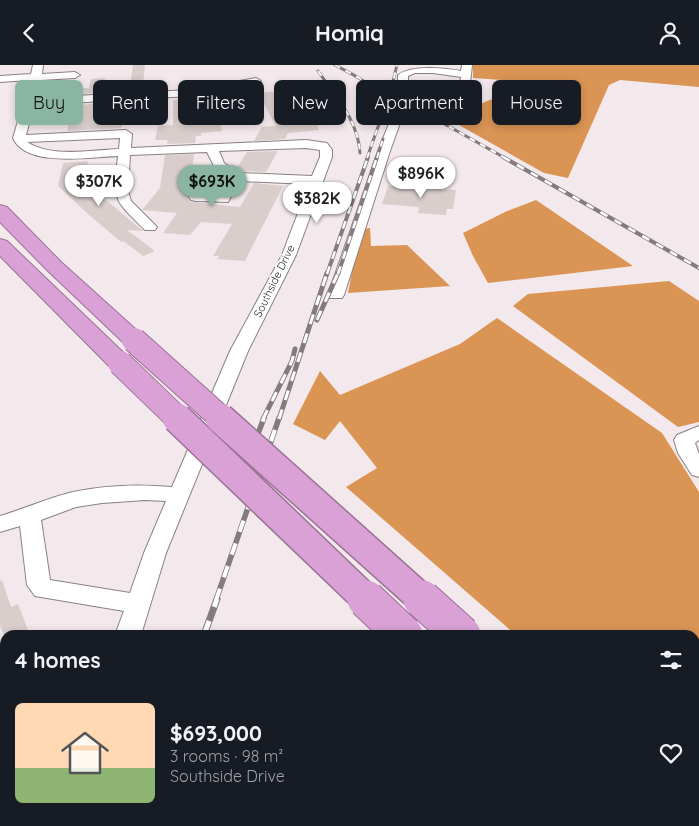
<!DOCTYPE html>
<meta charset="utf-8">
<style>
body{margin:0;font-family:Quicksand,sans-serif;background:#20242c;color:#f1f3f6;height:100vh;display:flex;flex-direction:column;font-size:19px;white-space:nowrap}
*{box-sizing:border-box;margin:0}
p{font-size:16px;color:#9ea1a6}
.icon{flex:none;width:28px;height:28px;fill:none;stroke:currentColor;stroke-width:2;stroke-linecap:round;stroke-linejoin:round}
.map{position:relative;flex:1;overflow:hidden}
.panel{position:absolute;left:0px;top:565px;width:700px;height:196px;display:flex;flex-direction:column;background:#171b24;border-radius:15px 15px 0 0;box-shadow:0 2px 8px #0003}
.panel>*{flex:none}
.top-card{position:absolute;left:15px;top:15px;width:670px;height:45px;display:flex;gap:10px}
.price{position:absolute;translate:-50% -42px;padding:0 11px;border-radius:18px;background:#fff;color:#222;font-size:16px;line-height:32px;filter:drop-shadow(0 1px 2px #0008)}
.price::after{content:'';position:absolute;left:50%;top:30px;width:15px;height:11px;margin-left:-8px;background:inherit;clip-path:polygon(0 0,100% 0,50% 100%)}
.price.active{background:#8bb5a3;color:#111}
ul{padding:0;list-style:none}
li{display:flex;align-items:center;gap:15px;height:125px;padding:0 15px}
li+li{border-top:1px solid #363941}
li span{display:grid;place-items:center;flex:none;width:140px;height:100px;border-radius:8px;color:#555}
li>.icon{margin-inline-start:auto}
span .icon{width:60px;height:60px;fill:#fffc;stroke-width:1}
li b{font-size:21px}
h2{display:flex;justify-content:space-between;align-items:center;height:60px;padding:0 15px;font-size:21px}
.pill{padding:0 18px;border-radius:8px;background:#171b24;box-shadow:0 2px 8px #0003;font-size:18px;line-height:45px}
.pill.active{background:#8bb5a3;color:#111}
header{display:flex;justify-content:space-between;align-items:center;height:65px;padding:0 15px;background:#171b24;font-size:22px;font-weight:700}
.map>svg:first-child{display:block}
.forest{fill:#da9454}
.building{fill:#d9cecc}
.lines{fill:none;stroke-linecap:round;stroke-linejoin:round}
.minor-casing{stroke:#8a8083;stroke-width:2}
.highway-casing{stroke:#9a7396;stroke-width:2}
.minor{fill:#fff;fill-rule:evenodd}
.highway{fill:#daa1d6;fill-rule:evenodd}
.rail-far4-casing{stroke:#837b7d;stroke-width:3}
.rail-far3-casing{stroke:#837b7d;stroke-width:4}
.rail-far2-casing{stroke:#837b7d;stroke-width:5}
.rail-far1-casing{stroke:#837b7d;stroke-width:5.5}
.rail-casing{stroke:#837b7d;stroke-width:7}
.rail-far4{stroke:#fff;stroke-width:2;stroke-dasharray:6;stroke-linecap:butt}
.rail-far3{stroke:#fff;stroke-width:2.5;stroke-dasharray:8;stroke-linecap:butt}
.rail-far2{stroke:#fff;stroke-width:3;stroke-dasharray:10;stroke-linecap:butt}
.rail-far1{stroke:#fff;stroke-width:4;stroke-dasharray:12;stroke-linecap:butt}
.rail{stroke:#fff;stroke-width:5;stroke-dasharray:15;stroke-linecap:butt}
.highway-bridge-far2-casing{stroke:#9a7396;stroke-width:26;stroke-linecap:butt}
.highway-bridge-far1-casing{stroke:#9a7396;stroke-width:32;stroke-linecap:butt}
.highway-bridge-casing{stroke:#9a7396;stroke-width:39;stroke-linecap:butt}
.highway-bridge-far2{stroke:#daa1d6;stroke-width:24}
.highway-bridge-far1{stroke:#daa1d6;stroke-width:29}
.highway-bridge{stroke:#daa1d6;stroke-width:37}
.labels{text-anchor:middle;stroke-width:4;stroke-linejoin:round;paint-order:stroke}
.far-street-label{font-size:11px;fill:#221e1f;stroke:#fff}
</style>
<header><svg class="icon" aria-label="back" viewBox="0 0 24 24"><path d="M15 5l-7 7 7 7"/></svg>Homiq<svg class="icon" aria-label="person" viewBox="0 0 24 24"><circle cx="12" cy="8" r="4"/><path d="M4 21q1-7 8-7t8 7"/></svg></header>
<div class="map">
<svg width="699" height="761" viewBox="0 0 699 761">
<rect width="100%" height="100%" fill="#f3e8eb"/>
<!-- forest -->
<path class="forest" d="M473 0H699V22L620 15 609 20 568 113 544 108 450 55 473 42 509 27 516 16 473 13Z
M536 135 633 201 488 218 473 191 463 168 505 147Z
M370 163 371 181 407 180 450 221 348 228 353 201 363 164Z
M669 216 699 236V357L678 362 513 241 528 229Z
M497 253 662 368 699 427V605L695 604V570H516L346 422 377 403 340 356 325 375 293 359 320 306 340 330 460 279Z
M695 644 699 649V730L695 726Z"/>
<!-- building -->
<path class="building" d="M133 0H145L143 20 130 21Z
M105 13 102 28 78 29 80 23H89L91 14Z
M327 22 334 33H330L333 37 309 39 319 65 288 68 285 74 254 76 262 62 276 61 258 28Z
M198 33 201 57 220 56 222 66 201 68V71H196L195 78 167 79 168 75H155L158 61 173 60V35Z
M136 37 133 54H126L121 63 67 66 75 40Z
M278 86 266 107 240 106 236 104 247 87Z
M194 89 191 114 225 116 218 128H189L187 133 191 137 240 142 254 118 283 121 245 196 217 194 219 191H213L232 159 201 157 190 170 163 168 177 148 142 145 160 123 165 90Z
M88 96 83 127 93 124 143 166 127 165 155 186 143 191 123 176 121 177 88 149 58 121 63 98Z
M388 121 456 125 453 144H447L446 150 418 148 419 142 382 139Z
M2 515 11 542 18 539 30 570H4L0 561V516Z"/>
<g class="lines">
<defs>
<path id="minor" d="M33 0H43L42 9 75 7 80 10 75 13 41 15 36 33 190 25 256 13 261 16 256 19 190 31 34 40 26 70 126 65 132 69 131 83 306 75 327 78 332 85V92L296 190 248 286 166 488 141 570H115L124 546 35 531 27 520 20 461 0 467V451C24 444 48 433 73 427 105 420 139 419 172 422L230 286 282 190 309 119 240 116 228 137 196 136 191 135 189 132 191 129 219 130 229 113 215 103 207 87 130 90 128 126 131 136 157 162 155 165H145C113 133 113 137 118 91 90 92 26 103 13 73L30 15 0 17V11L31 9ZM120 73 119 84C90 85 52 93 27 77ZM306 83 320 85V92L312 111 239 108 224 98 219 86ZM145 435 166 436 144 488 130 528 50 515 41 455 76 442 102 438Z
M462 0H472L470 19 467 24 412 30 408 36 390 86 344 230 342 233H330L328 230 378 86 398 36 404 27 398 19V10C412 0 443 3 461 6ZM415 8H433L461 12 460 19 412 24 408 19V11Z
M699 361V375L695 378 699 389V412L692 410 678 388 674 375 677 370Z
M5 628V652L0 653V629Z"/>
<path id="highway" d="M0 140 7 142 61 197 142 270 146 275 142 280 134 282 126 280 47 205 0 157Z
M0 174 7 176 129 293 132 298 129 303 120 305 111 303 0 191Z
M576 756H621L623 761H578Z
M646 756H691L693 761H648Z"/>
</defs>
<!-- minor casing -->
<use href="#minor" class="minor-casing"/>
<!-- highway casing -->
<use href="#highway" class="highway-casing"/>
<!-- minor -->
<use href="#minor" class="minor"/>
<!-- highway -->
<use href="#highway" class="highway"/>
<defs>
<path id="rail-far4" d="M335 0C354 11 385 21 378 48
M318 6C336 32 358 55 360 88
M386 26 505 93
M367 93 390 28 397 0
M377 93 383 74"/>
<path id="rail-far3" d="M503 92 699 203
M327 209 368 92
M338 209 377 92"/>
<path id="rail-far2" d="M317 255 338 208
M263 354 292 296 295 284
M279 354 327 208"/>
<path id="rail-far1" d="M254 379 264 353
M216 535 279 353"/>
<path id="rail" d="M204 570 217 534
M100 761 102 756
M140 761 141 756"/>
</defs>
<!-- rail-far4 casing -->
<use href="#rail-far4" class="rail-far4-casing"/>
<!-- rail-far3 casing -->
<use href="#rail-far3" class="rail-far3-casing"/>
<!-- rail-far2 casing -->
<use href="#rail-far2" class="rail-far2-casing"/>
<!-- rail-far1 casing -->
<use href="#rail-far1" class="rail-far1-casing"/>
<!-- rail casing -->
<use href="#rail" class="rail-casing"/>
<!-- rail-far4 -->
<use href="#rail-far4" class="rail-far4"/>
<!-- rail-far3 -->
<use href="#rail-far3" class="rail-far3"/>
<!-- rail-far2 -->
<use href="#rail-far2" class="rail-far2"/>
<!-- rail-far1 -->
<use href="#rail-far1" class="rail-far1"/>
<!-- rail -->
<use href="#rail" class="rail"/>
<defs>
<path id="highway-bridge-far2" d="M134 275 222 354
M120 298 178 354"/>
<path id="highway-bridge-far1" d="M177 353 367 535
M220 353 423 535"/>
<path id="highway-bridge" d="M366 534 404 570
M422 534 462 570"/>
</defs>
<!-- highway-bridge-far2 casing -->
<use href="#highway-bridge-far2" class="highway-bridge-far2-casing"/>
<!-- highway-bridge-far1 casing -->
<use href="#highway-bridge-far1" class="highway-bridge-far1-casing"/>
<!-- highway-bridge casing -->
<use href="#highway-bridge" class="highway-bridge-casing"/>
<!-- highway-bridge-far2 -->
<use href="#highway-bridge-far2" class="highway-bridge-far2"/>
<!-- highway-bridge-far1 -->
<use href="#highway-bridge-far1" class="highway-bridge-far1"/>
<!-- highway-bridge -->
<use href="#highway-bridge" class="highway-bridge"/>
</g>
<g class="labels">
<!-- far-street labels -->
<g class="far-street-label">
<text transform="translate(274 216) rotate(-64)" y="4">Southside Drive</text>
</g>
</g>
</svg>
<b class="price" style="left:421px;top:134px">$896K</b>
<b class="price" style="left:99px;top:142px">$307K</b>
<b class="price active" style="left:212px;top:142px">$693K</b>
<b class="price" style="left:317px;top:159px">$382K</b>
<div class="top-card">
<a class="pill active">Buy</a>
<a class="pill">Rent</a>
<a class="pill">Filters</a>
<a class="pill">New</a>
<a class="pill">Apartment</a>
<a class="pill">House</a>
</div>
<section class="panel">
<h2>4 homes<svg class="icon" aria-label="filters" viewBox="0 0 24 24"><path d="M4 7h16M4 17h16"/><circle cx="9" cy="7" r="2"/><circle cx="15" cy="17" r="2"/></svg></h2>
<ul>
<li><span style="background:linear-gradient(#ffd9b3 65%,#8fb573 0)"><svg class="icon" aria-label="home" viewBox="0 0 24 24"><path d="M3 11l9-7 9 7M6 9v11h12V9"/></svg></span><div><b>$693,000</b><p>3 rooms · 98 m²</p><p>Southside Drive</p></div><svg class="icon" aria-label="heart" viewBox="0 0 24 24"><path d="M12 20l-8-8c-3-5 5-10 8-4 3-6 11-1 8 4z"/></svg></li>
</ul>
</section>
</div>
